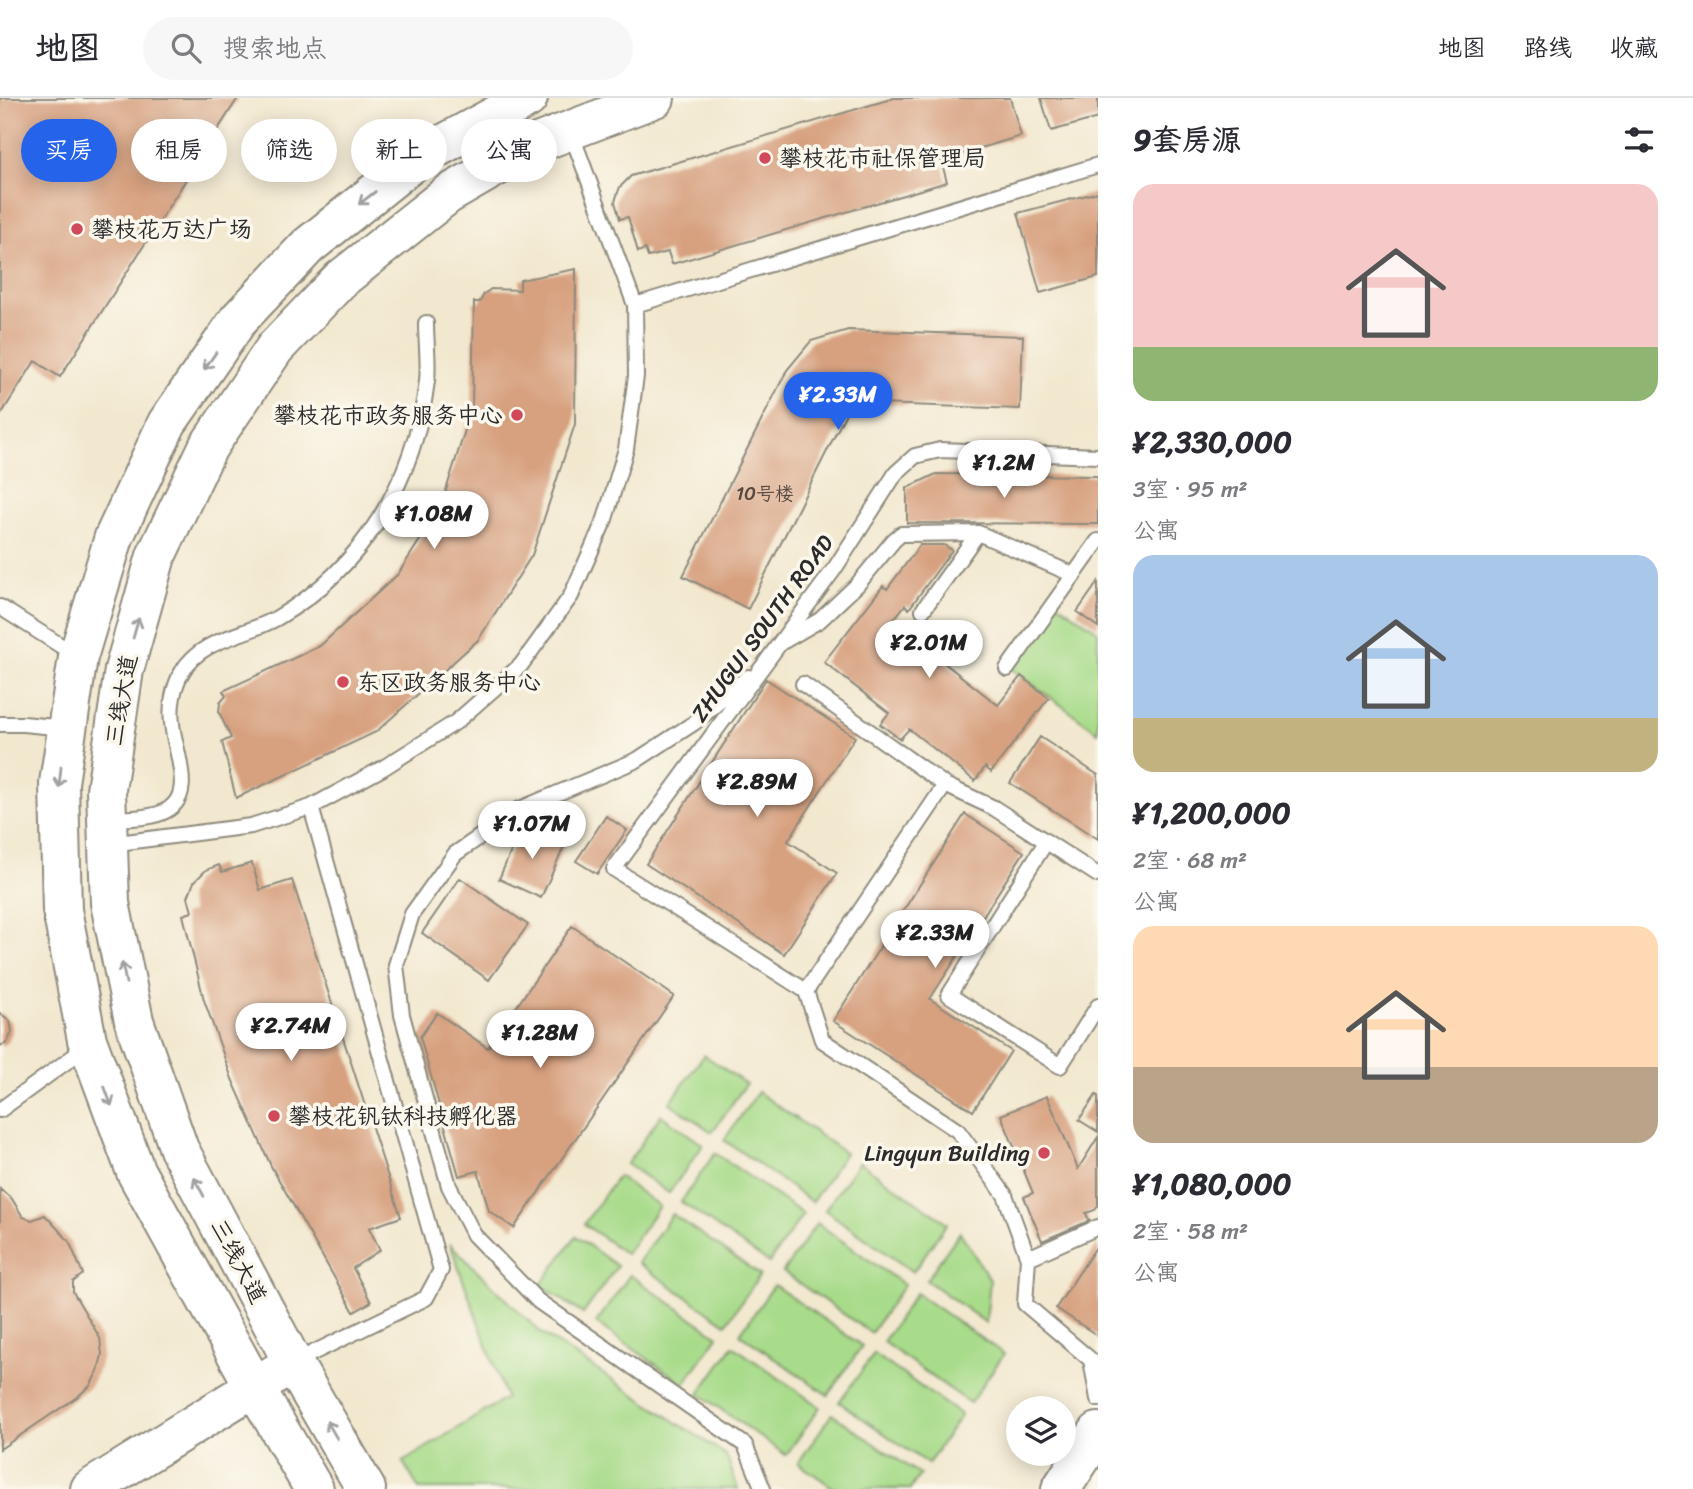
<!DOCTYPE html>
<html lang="zh">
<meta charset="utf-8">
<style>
body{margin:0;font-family:Sriracha,"LXGW WenKai TC",sans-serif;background:#f7f7f7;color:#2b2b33;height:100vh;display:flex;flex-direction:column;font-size:26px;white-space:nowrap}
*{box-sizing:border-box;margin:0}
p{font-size:23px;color:#7c7c81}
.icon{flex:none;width:38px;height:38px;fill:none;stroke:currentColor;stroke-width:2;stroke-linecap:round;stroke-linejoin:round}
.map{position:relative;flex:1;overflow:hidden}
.details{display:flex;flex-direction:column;background:#fff;width:595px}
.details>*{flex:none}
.top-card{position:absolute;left:21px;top:21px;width:665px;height:63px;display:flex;gap:14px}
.fabs{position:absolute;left:1006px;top:1298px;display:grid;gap:14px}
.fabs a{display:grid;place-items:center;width:70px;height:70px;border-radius:50%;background:#fff;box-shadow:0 4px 18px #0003;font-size:35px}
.price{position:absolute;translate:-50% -60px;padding:0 16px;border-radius:24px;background:#fff;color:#222;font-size:23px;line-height:46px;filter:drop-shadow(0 2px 4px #0008)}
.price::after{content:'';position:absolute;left:50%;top:42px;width:21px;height:16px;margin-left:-10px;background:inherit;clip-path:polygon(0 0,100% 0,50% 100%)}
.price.selected{background:#2563eb;color:#fff}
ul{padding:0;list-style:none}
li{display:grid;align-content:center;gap:14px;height:371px;padding:0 35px}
li span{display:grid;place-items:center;height:217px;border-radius:21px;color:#555}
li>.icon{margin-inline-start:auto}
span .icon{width:126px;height:126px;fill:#fffc;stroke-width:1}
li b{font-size:30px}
h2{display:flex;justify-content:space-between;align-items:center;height:84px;padding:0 35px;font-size:30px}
.tag{padding:0 24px;border-radius:32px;background:#fff;box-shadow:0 4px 18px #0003;font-size:24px;line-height:63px}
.tag.selected{background:#2563eb;color:#fff}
header{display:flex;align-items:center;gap:42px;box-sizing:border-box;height:98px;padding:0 35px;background:#fff;border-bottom:2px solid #e1e1e2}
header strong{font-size:33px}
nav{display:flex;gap:38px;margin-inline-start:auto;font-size:24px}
.search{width:490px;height:63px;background:#f7f7f7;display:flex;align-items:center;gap:18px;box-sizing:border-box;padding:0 24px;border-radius:38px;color:#7c7c81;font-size:26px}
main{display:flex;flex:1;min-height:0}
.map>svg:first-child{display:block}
.green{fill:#a8db8a;stroke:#6a835a;stroke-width:2}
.building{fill:#d7a07f}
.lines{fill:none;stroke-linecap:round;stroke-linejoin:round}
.lane-casing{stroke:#8e8a7d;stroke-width:18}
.secondary-casing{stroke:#8e8a7d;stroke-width:42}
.primary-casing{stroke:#8e8a7d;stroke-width:42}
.lane{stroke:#fff;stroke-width:14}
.secondary{stroke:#fff;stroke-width:38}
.primary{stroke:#fff;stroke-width:38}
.oneway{stroke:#a0a0a0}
.poi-dot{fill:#d1495b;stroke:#fbf7ec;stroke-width:2.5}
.labels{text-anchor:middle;stroke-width:7;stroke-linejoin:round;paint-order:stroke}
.number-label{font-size:19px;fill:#564840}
.poi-label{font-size:23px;fill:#2b2b2b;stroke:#fbf7ec;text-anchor:start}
.street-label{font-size:23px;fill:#2b2b2b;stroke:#fbf7ec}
</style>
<header>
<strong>地图</strong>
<div class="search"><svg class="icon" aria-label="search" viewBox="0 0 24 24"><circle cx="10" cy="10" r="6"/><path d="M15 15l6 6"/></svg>搜索地点</div>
<nav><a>地图</a><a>路线</a><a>收藏</a></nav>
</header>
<main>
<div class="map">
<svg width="1098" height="1391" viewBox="0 0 1098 1391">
<rect width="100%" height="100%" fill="#fbf7ec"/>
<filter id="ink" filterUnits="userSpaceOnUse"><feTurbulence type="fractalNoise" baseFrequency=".0143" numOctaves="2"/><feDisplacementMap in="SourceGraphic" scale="14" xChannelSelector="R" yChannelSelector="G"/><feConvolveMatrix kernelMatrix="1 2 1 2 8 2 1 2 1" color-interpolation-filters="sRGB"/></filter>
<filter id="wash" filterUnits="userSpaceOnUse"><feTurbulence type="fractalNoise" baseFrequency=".00686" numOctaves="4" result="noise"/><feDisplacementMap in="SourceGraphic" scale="28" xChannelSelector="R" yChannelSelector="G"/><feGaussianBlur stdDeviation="1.57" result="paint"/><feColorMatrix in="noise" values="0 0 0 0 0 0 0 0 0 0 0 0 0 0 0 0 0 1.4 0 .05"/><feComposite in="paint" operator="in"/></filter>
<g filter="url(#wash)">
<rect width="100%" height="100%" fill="#f2e8cf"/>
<!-- green -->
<path class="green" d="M1056 504 1098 533V634L1009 569Z
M704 957 746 986 712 1034 670 1005Z
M758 994 845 1055 812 1104 724 1042Z
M661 1017 703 1047 669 1095 627 1066Z
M715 1055 803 1116 769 1165 681 1104Z
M859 1064 947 1125 913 1174 825 1112Z
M618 1078 659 1108 626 1156 584 1126Z
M672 1116 760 1177 726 1226 638 1165Z
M817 1125 904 1187 871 1235 783 1174Z
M960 1134 990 1182 986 1225 926 1182Z
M576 1138 617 1168 583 1216 541 1187Z
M450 1146 541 1235 726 1357 738 1391H419L403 1364 506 1300Z
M630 1177 718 1238 684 1286 596 1225Z
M774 1187 862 1248 828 1297 740 1236Z
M916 1195 1004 1256 970 1305 883 1244Z
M733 1248 820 1309 786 1357 699 1296Z
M874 1256 961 1317 928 1366 839 1304Z
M832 1316 920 1377 910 1391H835L798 1365Z"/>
<g id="blocks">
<!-- building -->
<path class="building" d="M0 0H238L60 279 35 263 0 318Z
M894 0H1010L1021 38 941 62 947 84 672 166 668 154 648 159 645 151 638 154 628 119 620 121 615 104 617 97 620 89 631 78Z
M1041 0H1098V20L1051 33Z
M1098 94V179L1040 195 1018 115Z
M576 171 575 326 532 457 478 542 376 634 236 700 222 644 231 640 219 614 220 605 226 598 223 593 320 548 398 476 440 411 472 310 474 204H480L484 196 491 191 520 192V182Z
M848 232 1023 238 1020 311 851 305 748 511 683 478 787 272 811 243Z
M936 376 1098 378V426L907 425V390Z
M920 447H944L952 452 909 511 905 507 892 524 998 607 1021 578 1049 600 991 674 985 669 975 683 909 631 900 641 880 626 889 615 824 564 883 488 887 491Z
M1098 484V529L1077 514Z
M766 581 855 639 788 743 837 775 784 856 646 766Z
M1040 639 1098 677V741L1010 685Z
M965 716 1024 754 930 901 1011 953 973 1013 833 923Z
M606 718 627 732 597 776 576 763Z
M523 726 566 744 541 800 499 781Z
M252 765 260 792 292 782 401 1119 369 1130 380 1152 353 1170 371 1204 354 1214 271 1068 232 981 204 902 183 817 192 814 188 799 194 784 206 772 219 767 222 774Z
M460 780 528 827 489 882 422 835Z
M572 828 674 898 514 1130 489 1113 478 1073 459 1078 420 939 437 915 488 950Z
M0 915 10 923 12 934 7 945 0 948Z
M1096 997 1098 998V1034L1079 1022Z
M1047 998 1078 1071 1098 1039V1108L1095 1112 1086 1115 1089 1123 1042 1143 1024 1099 1033 1095 1001 1017Z
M0 1091 12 1101 23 1119 32 1122 45 1117 69 1143 83 1176 73 1184V1194L100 1240 102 1257 98 1273 90 1288 77 1299 0 1351Z
M1098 1146V1238L1056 1210Z"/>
</g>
</g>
<g filter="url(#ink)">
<use href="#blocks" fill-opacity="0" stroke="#8e8a7d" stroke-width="2"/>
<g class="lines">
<defs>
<path id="lane" d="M635 207 1098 67
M1098 358 940 352 915 358 896 375 835 470 614 771 806 893 822 942 958 1033 1005 1097 1028 1160 1025 1206 1091 1262 1098 1301
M0 509 77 558
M923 512 978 435
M784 543 820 522 857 487 894 442 901 436 978 435 1074 477
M1007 571 1098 443
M748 579 694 625 637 662 520 711 455 756 412 816 396 867 402 917 449 1088 474 1137 538 1203 745 1347 763 1391
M803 586 945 687 806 893
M0 626H23L65 630
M945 687 994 710 1098 777
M109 721C125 720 146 721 161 715 199 701 174 654 172 625 170 609 173 589 182 574 201 540 246 538 277 520 363 470 415 382 427 283 429 265 426 244 426 225
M1046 744 949 897 1060 968 1098 908
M110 746 251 728 311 709 383 670 456 624 521 567 571 498 605 421 626 351 636 278 635 207 570 32
M0 1012 88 948
M1028 1160 1098 1129
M294 1264 426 1200 441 1172 311 709"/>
<path id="secondary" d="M90 1391 293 1265
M1061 1391 1098 1334"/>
<path id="primary" d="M314 1391 254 1288 136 1074 87 942 62 812 59 685 78 559 114 439 167 325 239 221 308 148 418 60 528 0
M366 1391 293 1265 179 1051 134 923 110 805 106 692 124 572 156 458 208 349 275 250 340 182 447 97 537 45 655 0"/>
</defs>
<!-- lane casing -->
<use href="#lane" class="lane-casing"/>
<!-- secondary casing -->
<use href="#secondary" class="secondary-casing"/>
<!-- primary casing -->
<use href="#primary" class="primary-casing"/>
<!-- lane -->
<use href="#lane" class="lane"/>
<!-- secondary -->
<use href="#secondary" class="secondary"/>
<!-- primary -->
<use href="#primary" class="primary"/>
</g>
<!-- one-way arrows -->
<defs><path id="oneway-shaft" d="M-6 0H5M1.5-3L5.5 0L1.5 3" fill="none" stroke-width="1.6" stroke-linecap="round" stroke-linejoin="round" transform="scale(1.75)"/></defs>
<g class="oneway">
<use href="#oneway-shaft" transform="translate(367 100) rotate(142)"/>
<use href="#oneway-shaft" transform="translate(210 263) rotate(125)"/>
<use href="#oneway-shaft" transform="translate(136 530) rotate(-74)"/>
<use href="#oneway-shaft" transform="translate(60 679) rotate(96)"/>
<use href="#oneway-shaft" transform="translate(124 875) rotate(-101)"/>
<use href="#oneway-shaft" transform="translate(108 998) rotate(70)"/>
<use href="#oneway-shaft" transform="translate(199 1089) rotate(-118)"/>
<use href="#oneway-shaft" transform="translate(332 1332) rotate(-120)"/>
</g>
</g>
<!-- markers -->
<g class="poi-dot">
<circle cx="765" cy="60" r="7"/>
<circle cx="77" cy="131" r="7"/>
<circle cx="517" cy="317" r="7"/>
<circle cx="343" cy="584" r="7"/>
<circle cx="274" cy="1018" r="7"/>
<circle cx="1044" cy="1055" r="7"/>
</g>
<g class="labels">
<!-- number labels -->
<g class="number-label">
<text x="765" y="402">10号楼</text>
</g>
<!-- poi labels -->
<g class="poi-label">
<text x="779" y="68">攀枝花市社保管理局</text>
<text x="91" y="139">攀枝花万达广场</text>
<text x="503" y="325" text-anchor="end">攀枝花市政务服务中心</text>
<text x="357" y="592">东区政务服务中心</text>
<text x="288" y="1026">攀枝花钒钛科技孵化器</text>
<text x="1030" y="1063" text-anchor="end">Lingyun Building</text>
</g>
<!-- street labels -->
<g class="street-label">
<text transform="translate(762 530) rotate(-54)" y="8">ZHUGUI SOUTH ROAD</text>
<text transform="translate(121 602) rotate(-80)" y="8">三线大道</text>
<text transform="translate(239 1163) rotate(62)" y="8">三线大道</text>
</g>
</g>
</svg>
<div class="fabs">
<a><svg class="icon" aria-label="layers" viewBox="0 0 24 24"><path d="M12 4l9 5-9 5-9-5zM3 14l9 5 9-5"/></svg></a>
</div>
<b class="price selected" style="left:838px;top:334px">¥2.33M</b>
<b class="price" style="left:1004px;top:402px">¥1.2M</b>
<b class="price" style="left:434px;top:453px">¥1.08M</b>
<b class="price" style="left:929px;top:582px">¥2.01M</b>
<b class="price" style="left:757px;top:721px">¥2.89M</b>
<b class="price" style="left:532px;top:763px">¥1.07M</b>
<b class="price" style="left:935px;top:872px">¥2.33M</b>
<b class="price" style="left:291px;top:965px">¥2.74M</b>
<b class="price" style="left:540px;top:972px">¥1.28M</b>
<div class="top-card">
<a class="tag selected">买房</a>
<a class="tag">租房</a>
<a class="tag">筛选</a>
<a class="tag">新上</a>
<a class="tag">公寓</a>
</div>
</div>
<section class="details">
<h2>9套房源<svg class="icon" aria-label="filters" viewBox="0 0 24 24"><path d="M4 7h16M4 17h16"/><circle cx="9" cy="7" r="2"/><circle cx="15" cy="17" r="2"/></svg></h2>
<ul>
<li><span style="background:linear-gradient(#f6c9c9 75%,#8fb573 0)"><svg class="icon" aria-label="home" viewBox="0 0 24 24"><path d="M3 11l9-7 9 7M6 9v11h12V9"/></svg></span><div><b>¥2,330,000</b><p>3室 · 95 m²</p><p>公寓</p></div></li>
<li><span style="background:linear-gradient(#a9c7e8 75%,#c2b280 0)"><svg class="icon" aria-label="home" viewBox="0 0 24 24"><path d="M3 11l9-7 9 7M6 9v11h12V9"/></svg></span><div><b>¥1,200,000</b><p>2室 · 68 m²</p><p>公寓</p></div></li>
<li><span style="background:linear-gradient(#ffd9b3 65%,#b9a48a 0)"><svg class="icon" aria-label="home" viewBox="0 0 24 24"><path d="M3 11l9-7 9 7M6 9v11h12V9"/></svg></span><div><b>¥1,080,000</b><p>2室 · 58 m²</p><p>公寓</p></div></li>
</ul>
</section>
</main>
